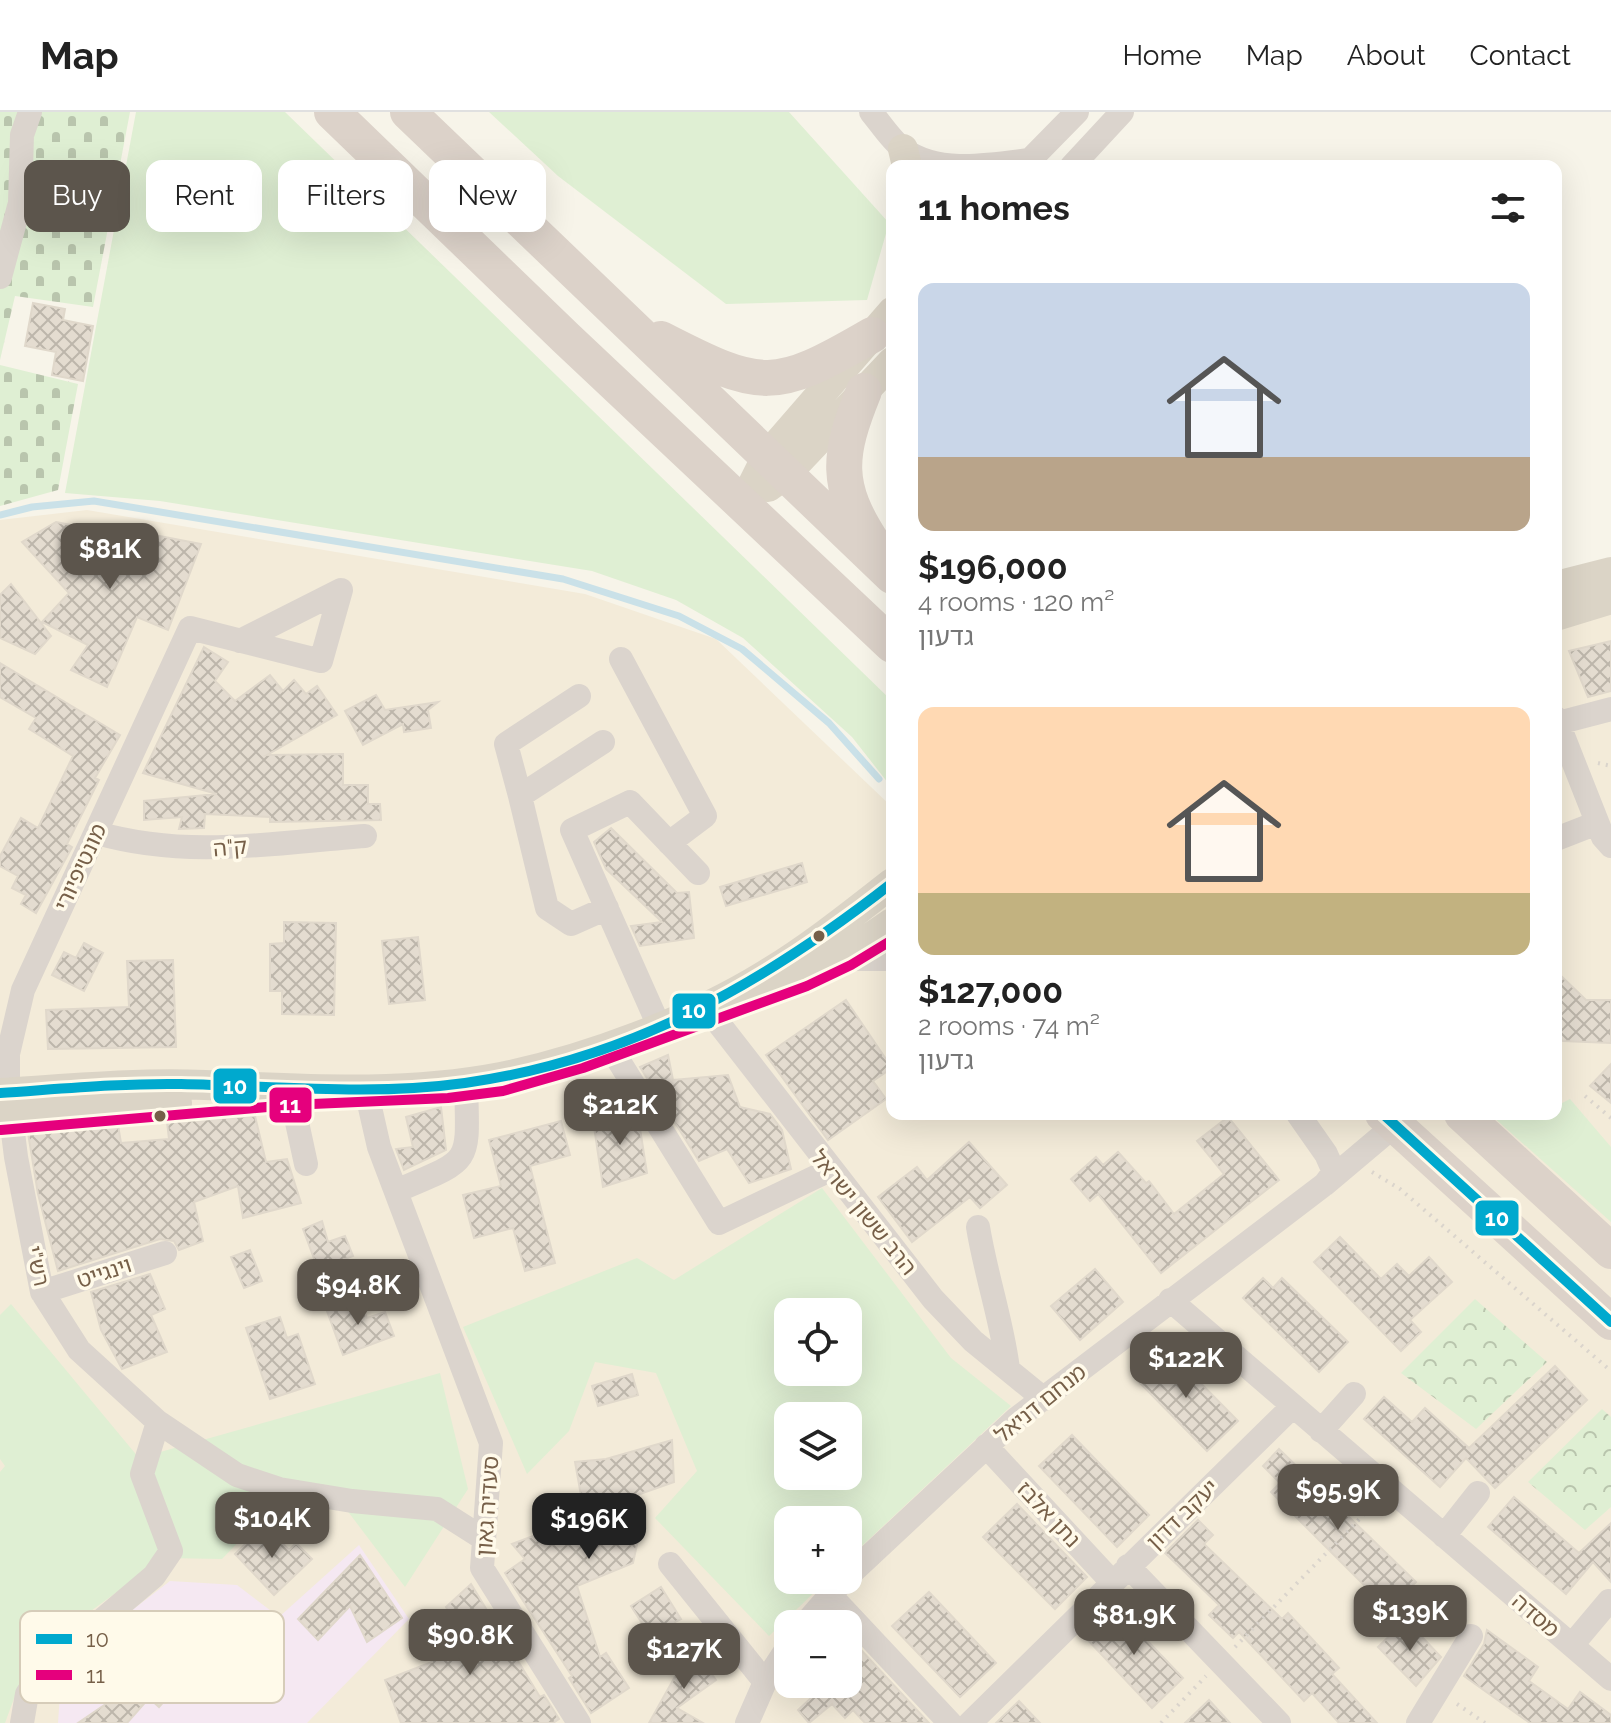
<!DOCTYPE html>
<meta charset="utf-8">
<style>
body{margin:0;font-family:Raleway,"Noto Sans Hebrew",sans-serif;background:#f2f2f2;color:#222;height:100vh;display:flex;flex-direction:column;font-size:30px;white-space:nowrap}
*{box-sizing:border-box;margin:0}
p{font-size:26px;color:#767676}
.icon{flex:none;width:44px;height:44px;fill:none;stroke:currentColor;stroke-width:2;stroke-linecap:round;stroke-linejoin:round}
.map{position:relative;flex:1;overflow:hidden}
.panel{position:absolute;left:886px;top:48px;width:676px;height:960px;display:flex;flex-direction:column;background:#fff;border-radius:16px;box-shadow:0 8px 32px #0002}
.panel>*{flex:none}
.guide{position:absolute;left:24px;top:48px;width:742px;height:72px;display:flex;gap:16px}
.buttons{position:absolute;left:774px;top:1186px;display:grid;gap:16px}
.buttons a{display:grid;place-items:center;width:88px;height:88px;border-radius:16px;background:#fff;box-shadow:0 8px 32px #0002;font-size:40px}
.price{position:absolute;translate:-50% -68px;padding:0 18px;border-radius:16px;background:#5c554c;color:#fff;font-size:26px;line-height:52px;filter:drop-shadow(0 2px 4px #0008)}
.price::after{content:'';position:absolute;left:50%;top:48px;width:24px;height:18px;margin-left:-12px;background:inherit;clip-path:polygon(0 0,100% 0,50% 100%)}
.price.active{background:#222;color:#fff}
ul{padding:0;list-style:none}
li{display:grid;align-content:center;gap:16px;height:424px;padding:0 32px}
li span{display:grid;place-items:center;height:248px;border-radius:16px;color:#555}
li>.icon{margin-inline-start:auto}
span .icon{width:144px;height:144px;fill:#fffc;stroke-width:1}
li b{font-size:34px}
h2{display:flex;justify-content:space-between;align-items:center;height:96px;padding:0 32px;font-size:34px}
.chip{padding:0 28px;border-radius:16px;background:#fff;box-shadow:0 8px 32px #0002;font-size:28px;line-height:72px}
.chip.active{background:#5c554c;color:#fff}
header{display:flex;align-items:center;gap:48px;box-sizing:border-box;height:112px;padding:0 40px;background:#fff;border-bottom:2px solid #e0e0e0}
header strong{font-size:38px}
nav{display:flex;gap:44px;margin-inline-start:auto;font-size:28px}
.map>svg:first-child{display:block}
.residential{fill:#f3ebd9;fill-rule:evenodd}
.education{fill:#f5e8f2}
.green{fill:#dfefd3;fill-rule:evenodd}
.forest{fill:url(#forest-crowns)}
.cemetery{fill:url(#cemetery-stones)}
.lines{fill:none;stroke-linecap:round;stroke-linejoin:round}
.stream{stroke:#cae1e8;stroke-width:7}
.building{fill:url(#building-cross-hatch);stroke:#e0d8cb;stroke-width:2}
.path{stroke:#dad4cc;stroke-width:4;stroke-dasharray:2 6;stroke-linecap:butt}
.minor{stroke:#dbd4cd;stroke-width:24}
.major{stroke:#dbd4c6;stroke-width:30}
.highway{stroke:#dcd2c9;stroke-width:36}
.bus-1-casing{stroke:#fffaea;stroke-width:16}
.bus-2-casing{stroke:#fffaea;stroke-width:16}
.bus-1{stroke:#00a9ce;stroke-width:10}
.bus-2{stroke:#e5007d;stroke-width:10}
.bus-dot{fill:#765f48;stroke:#fffaea;stroke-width:3}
.labels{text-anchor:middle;stroke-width:7;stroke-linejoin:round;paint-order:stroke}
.street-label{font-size:22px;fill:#765f48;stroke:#fffaea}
.key{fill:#fffaea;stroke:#d6ccb9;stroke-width:2}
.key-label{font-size:22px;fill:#765f48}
.line-badge{stroke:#fffaea;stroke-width:3}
.badge-label{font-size:22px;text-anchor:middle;font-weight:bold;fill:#fff}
</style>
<header>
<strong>Map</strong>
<nav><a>Home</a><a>Map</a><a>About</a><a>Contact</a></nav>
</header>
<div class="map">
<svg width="1611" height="1611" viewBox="0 0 1611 1611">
<defs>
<pattern id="forest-crowns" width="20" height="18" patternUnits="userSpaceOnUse" patternTransform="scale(2)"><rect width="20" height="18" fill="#dfefd3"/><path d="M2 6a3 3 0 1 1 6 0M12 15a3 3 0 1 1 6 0" fill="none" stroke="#b9c5ad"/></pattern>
<pattern id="cemetery-stones" width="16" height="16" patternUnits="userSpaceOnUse" patternTransform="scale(2)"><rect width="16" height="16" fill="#dfefd3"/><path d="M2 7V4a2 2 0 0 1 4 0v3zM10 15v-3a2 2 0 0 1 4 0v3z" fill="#b9c5ad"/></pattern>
<pattern id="building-cross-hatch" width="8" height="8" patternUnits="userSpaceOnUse" patternTransform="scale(2)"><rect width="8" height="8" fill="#e4dcd0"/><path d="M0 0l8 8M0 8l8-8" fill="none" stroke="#bdb6ab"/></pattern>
</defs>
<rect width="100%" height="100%" fill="#f7f4e9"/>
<!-- residential -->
<path class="residential" d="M87 398 585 482 716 527 892 695V1002H1556V496L1611 479V1611H0V408ZM788 1200H848V1260H788ZM788 1304H848V1364H788ZM788 1408H848V1468H788ZM788 1512H848V1572H788Z"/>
<!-- education -->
<path class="education" d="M359 1433 409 1507 307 1611H58L62 1552 170 1469 237 1473 279 1505Z"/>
<!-- green -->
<path class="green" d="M136 0H285L892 589V676L852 625 743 526 676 488 592 459 160 389 65 381Z
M489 0H789L889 111 867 188 726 192 558 64Z
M1570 987 1611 1035V1110L1490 1002H1556V994Z
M822 1076 951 1246 1011 1294 848 1447V1408H788V1468H827L769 1524 655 1406 697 1359 656 1261 595 1250 569 1319 527 1362 463 1215 637 1146 674 1168ZM788 1200H848V1260H788ZM788 1304H848V1364H788Z
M11 1192 139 1346 440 1261 468 1377 405 1475 337 1385 259 1409 222 1447 164 1446 30 1543 5 1611H0V1360L5 1354 0 1347V1203Z"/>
<!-- forest -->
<path class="forest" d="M1475 1187 1547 1250 1476 1317 1401 1261Z
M1602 1297 1611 1305V1395L1585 1418 1528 1370Z"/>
<!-- cemetery -->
<path class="cemetery" d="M0 0H130L93 195 15 184 0 248Z
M0 253 78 272 58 378 0 394Z"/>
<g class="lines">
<!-- stream -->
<path class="stream" d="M0 403 32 395 94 389 563 467 679 504 742 537 829 611 879 667"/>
</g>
<!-- building -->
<path class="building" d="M33 191 65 197 63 208 93 214 83 269 52 263 56 240 25 234Z
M56 410 86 416 85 437 149 444 154 423 201 432 168 518 137 505 107 575 71 558 88 533 42 510 69 481 22 430Z
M11 472 51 524 35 542 0 526V483Z
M1611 529V579L1588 585 1569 539Z
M204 535 228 550 215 569 235 589 270 563 283 579 294 568 306 582 317 574 337 603 267 643 343 642V673H368V692H380L381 708 270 710V705L205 702 204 716 179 717 182 705 144 708V689L217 682 143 661Z
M0 551 120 623 95 666 99 668 67 732 72 735 36 801 21 792 26 783 12 776 18 764 0 754V744L21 706 38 716 73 644 29 617 36 606 0 585Z
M376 583 385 598 438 590 428 598 431 616 404 620 403 612 363 633 345 599Z
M611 716 677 781 689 780 694 826 640 834 631 814 662 810 606 757 594 730Z
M802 751 807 770 726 794 720 775Z
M284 810 336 811 334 903 282 902V879H270V832L284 831Z
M418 825 425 888 389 892 382 829Z
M84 831 103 841 84 879 52 863 64 840 76 846Z
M173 848 176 935 48 937 46 898 129 895 127 849Z
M1556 859 1586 888H1611V931L1563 929 1556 922Z
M846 888 892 956 873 969 886 987 828 1028 766 943Z
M668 943 673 968 728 963 740 995 770 1002 782 1018 791 1057 749 1071 727 1037 699 1049 640 955Z
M1611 952V991L1590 974Z
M441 995 446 1038 404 1058 396 1037 413 1035 406 1005Z
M630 996 639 1010 647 1061 603 1075 593 1008Z
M255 1004 266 1050 287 1047 301 1091 243 1106 238 1074 194 1090 203 1129 179 1138 174 1129 160 1127 58 1159 38 1082 28 1021 118 1013 121 1031 169 1027 167 1010Z
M1228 1005 1279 1068 1161 1161 1098 1082 1090 1089 1071 1067 1096 1045 1103 1053 1118 1040 1146 1071 1149 1069 1174 1102 1224 1062 1197 1029Z
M561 1009 570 1043 530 1054 555 1151 525 1159 513 1116 474 1126 463 1083 501 1074 489 1028Z
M969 1030 1007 1073 980 1096 970 1085 912 1130 878 1085 917 1055 927 1068Z
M322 1109 328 1130 345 1124 353 1144 318 1157 303 1117Z
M1340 1125 1381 1167 1397 1152 1409 1164 1429 1145 1452 1170 1410 1208 1421 1220 1401 1239 1314 1150Z
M250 1138 262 1169 244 1176 231 1145Z
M1095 1157 1123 1190 1080 1228 1051 1194Z
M150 1162 165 1197 151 1203 167 1240 122 1257 101 1218 91 1180Z
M1263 1166 1273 1176 1282 1166 1348 1230 1319 1260 1243 1186Z
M360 1187 367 1206 385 1200 394 1224 343 1243 327 1199Z
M280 1205 287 1226 298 1222 315 1272 270 1287 246 1216Z
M1166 1236 1238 1309 1207 1339 1135 1266Z
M1555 1254 1587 1288 1495 1376 1466 1346 1440 1375 1364 1307 1384 1285 1412 1310 1425 1296 1469 1336Z
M632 1262 638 1283 598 1294 592 1274Z
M1072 1323 1149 1403 1117 1435 1039 1354Z
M672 1328 674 1370 637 1383 641 1414 633 1451 577 1474 600 1545 606 1541 629 1576 591 1601 569 1566 572 1564 505 1461 525 1447 512 1432 573 1409 561 1397 582 1389 575 1350 606 1347Z
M1279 1337 1416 1470 1388 1497 1271 1380 1280 1371 1263 1354Z
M1514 1385 1579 1441 1611 1411V1470L1593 1450 1566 1482 1488 1415Z
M1017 1392 1087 1465 1055 1497 983 1425Z
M1198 1408 1213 1423 1204 1432 1282 1507 1288 1501 1339 1556 1332 1562 1377 1611H1339L1312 1581 1304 1589 1239 1520 1233 1526 1209 1503 1219 1493 1165 1441Z
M265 1413 289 1438 296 1431 312 1447 274 1483 235 1442Z
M360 1443 402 1506 367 1530 350 1494 318 1528 298 1507Z
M471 1472 540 1585 544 1583 559 1607 553 1611H401L385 1568 432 1550 426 1537 464 1528 446 1495Z
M661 1475 681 1507 675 1510 692 1533 667 1550 631 1494Z
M929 1480 996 1551 960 1585 892 1514Z
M1115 1495 1183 1566 1152 1596 1084 1524Z
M1406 1508 1441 1545 1416 1574 1378 1535Z
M1487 1518 1538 1555 1529 1569 1568 1597 1580 1580 1611 1603V1611H1530L1464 1564 1484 1532Z
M143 1523 188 1562 159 1595 149 1586 127 1611H78L116 1585 88 1560 111 1534 124 1546Z
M848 1524 929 1611H865L853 1598 845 1606 832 1592 809 1611 798 1598 826 1572H848Z
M692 1534 716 1568 677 1596 703 1611H649Z
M1209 1588 1230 1611H1185Z
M1019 1589 1040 1611H996Z"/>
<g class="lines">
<!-- path -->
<path class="path" d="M1598 651 1611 654
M1585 984 1611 1006
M1372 1060 1400 1077 1611 1259
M1235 1535 1374 1392
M1457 1592 1485 1611
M1161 1611 1206 1564"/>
<!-- minor -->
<path class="minor" d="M871 0C881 12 891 28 903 37 939 63 990 53 1030 48
M1024 54 1077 0
M1072 54 1122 0
M0 165 20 91 22 23 30 0
M240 529 341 478 321 549 190 516 23 878 8 942V980L16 1045 42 1180 79 1238 158 1310 237 1363 279 1377 352 1389 437 1397 484 1427
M621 547 705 704 669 731
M1556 606 1603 725 1611 734
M1558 611 1611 597
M603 630 520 684 547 796 571 812 607 796
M520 684 506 632 579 584
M97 721C188 747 272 731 365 724
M1556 727 1597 711
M839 847H892
M706 895 933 1187 973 1229 1044 1287
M659 914 572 718 630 690 698 761
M609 933 719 1111 830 1058
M290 978 306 1052
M366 978 379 1035 491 1331 482 1456 579 1611
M1298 1002 1326 1042 1334 1060 1325 1072
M396 1079C474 1046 468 1054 466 970
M978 1115C986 1164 1002 1209 1008 1257
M42 1180 165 1141
M1170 1188 1611 1567
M1321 1319 1354 1282
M986 1334 1112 1470
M1444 1424 1478 1381
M670 1452 765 1570
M1128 1454 1279 1611
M848 1464 1016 1307 1325 1072 1395 1013
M829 1482 950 1611
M805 1512 840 1472
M1572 1533 1609 1489
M22 1611 27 1582 42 1559 154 1464 171 1439 142 1362 158 1310
M747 1611 765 1570 788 1535
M970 1611 1293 1294
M1418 1611 1471 1524"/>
<!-- major -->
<path class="major" d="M903 37 907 54
M768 375 786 362 892 250
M743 392 767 344 892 200
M1556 474 1611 460
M1556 504 1611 487
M765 876 839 847 892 811
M0 981C68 977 137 970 205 973 304 977 402 984 501 965 586 948 690 909 765 863 810 836 851 803 892 771
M0 1004 177 991"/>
<!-- highway -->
<path class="highway" d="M332 0 566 226 892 533
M408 0 892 464
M661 227C762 279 774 280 872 223
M864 279C838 343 834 373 874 433
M1383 1002 1611 1210
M1462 1002 1611 1139"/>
<defs>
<path id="bus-1" d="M0 981C60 977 121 971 181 972 276 974 371 984 465 971 629 948 763 872 892 771
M1383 1002 1611 1210"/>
<path id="bus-2" d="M1 1018 290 993 448 986 503 979 583 956 807 874 851 853 892 828"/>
</defs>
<!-- bus-1 casing -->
<use href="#bus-1" class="bus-1-casing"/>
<!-- bus-2 casing -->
<use href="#bus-2" class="bus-2-casing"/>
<!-- bus-1 -->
<use href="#bus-1" class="bus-1"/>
<!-- bus-2 -->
<use href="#bus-2" class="bus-2"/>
</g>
<!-- markers -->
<g class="bus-dot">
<circle cx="819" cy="824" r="7"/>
<circle cx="160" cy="1004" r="7"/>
</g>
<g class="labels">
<!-- street labels -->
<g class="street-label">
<text transform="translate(230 735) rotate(-5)" y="8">ק"ה</text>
<text transform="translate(80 755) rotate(-65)" y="8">מונטיפיורי</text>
<text transform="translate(864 1100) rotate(51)" y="8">הרב ששון ישראל</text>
<text transform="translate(38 1154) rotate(77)" y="8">רש"י</text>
<text transform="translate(104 1160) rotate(-18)" y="8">וינגייט</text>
<text transform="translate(1040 1291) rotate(-39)" y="8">מנחם דניאל</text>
<text transform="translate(487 1394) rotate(-86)" y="8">סעדיה גאון</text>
<text transform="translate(1049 1402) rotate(47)" y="8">נתן אלבז</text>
<text transform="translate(1182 1402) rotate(-44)" y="8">יעקב דדון</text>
<text transform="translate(1536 1503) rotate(41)" y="8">מסדה</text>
</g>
</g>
<!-- legend -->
<rect x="20" y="1499" width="264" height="92" rx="12" class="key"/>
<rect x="36" y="1522" width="36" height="10" fill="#00a9ce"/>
<rect x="36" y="1558" width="36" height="10" fill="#e5007d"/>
<g class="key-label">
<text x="86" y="1535">10</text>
<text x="86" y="1571">11</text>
</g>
<g class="line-badge">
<rect x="671" y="880" width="46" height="38" rx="8" fill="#00a9ce"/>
<rect x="212" y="955" width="46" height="38" rx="8" fill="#00a9ce"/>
<rect x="268" y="974" width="45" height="38" rx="8" fill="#e5007d"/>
<rect x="1474" y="1087" width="46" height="38" rx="8" fill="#00a9ce"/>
</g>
<g class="badge-label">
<text x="694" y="906">10</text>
<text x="235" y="982">10</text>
<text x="290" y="1001">11</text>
<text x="1497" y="1114">10</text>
</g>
</svg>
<div class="buttons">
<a><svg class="icon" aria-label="locate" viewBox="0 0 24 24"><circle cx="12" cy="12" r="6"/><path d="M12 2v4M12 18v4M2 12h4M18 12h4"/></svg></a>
<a><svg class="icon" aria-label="layers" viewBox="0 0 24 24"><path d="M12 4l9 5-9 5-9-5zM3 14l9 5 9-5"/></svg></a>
<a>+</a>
<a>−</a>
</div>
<b class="price" style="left:110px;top:479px">$81K</b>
<b class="price" style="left:620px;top:1035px">$212K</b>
<b class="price" style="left:358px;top:1215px">$94.8K</b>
<b class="price" style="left:1186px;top:1288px">$122K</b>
<b class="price" style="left:1338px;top:1420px">$95.9K</b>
<b class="price" style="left:272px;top:1448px">$104K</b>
<b class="price active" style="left:589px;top:1449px">$196K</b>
<b class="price" style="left:1410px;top:1541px">$139K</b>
<b class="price" style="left:1134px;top:1545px">$81.9K</b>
<b class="price" style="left:470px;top:1565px">$90.8K</b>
<b class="price" style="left:684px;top:1579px">$127K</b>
<div class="guide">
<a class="chip active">Buy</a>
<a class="chip">Rent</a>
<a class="chip">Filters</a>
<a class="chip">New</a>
</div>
<section class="panel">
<h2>11 homes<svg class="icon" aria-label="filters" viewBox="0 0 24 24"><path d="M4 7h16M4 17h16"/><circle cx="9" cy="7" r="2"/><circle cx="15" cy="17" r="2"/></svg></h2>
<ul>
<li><span style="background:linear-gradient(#c9d6e8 70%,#b9a48a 0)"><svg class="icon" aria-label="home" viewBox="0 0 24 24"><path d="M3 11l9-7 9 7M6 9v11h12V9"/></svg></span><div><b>$196,000</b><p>4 rooms · 120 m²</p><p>גדעון</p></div></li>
<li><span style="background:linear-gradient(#ffd9b3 75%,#c2b280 0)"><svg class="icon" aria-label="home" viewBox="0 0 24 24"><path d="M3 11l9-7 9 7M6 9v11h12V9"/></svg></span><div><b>$127,000</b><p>2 rooms · 74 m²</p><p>גדעון</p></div></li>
</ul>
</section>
</div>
